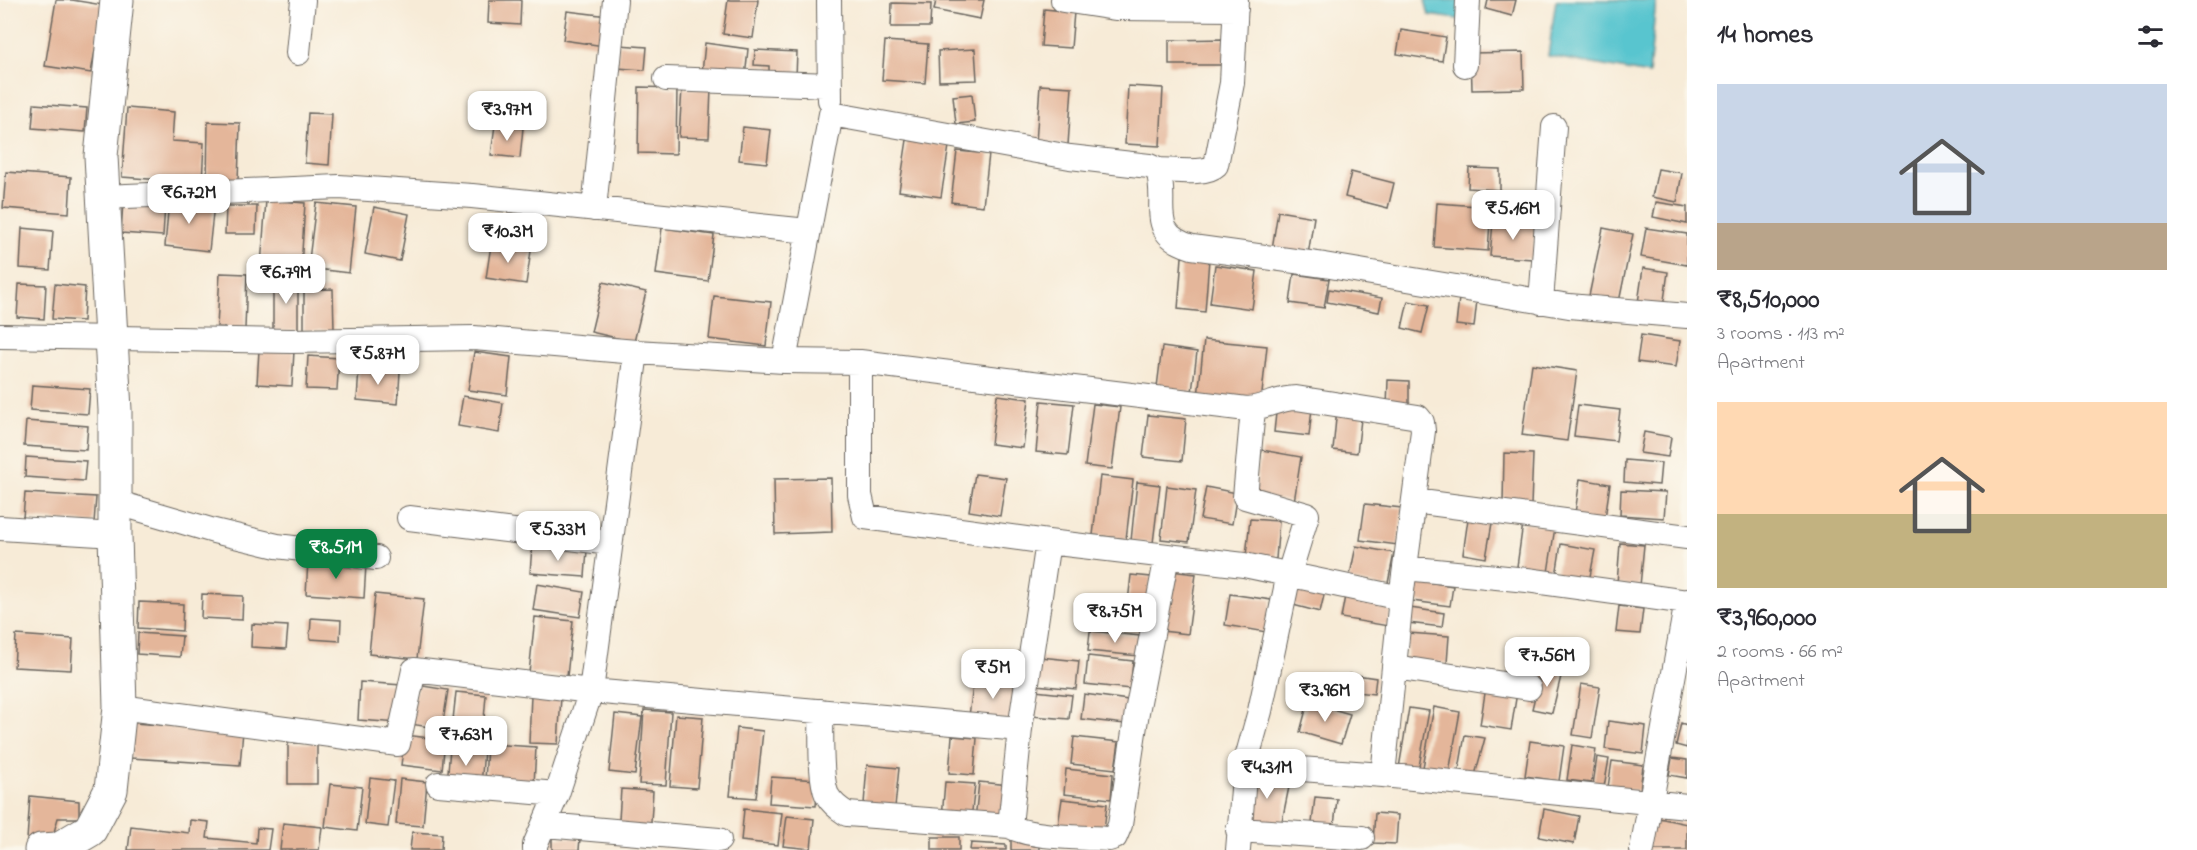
<!DOCTYPE html>
<meta charset="utf-8">
<style>
body{margin:0;font-family:"Indie Flower",sans-serif;background:#f2f2f3;color:#2b2b33;height:100vh;display:flex;flex-direction:column;font-size:22px;white-space:nowrap}
*{box-sizing:border-box;margin:0}
p{font-size:20px;color:#7c7c81}
.icon{flex:none;width:33px;height:33px;fill:none;stroke:currentColor;stroke-width:2;stroke-linecap:round;stroke-linejoin:round}
.map{position:relative;flex:1;overflow:hidden}
.panel{display:flex;flex-direction:column;background:#fff;width:510px}
.panel>*{flex:none}
.price{position:absolute;translate:-50% -51px;padding:0 14px;border-radius:12px;background:#fff;color:#222;font-size:20px;line-height:39px;filter:drop-shadow(0 2px 3px #0008)}
.price::after{content:'';position:absolute;left:50%;top:36px;width:18px;height:14px;margin-left:-9px;background:inherit;clip-path:polygon(0 0,100% 0,50% 100%)}
.price.on{background:#0b8043;color:#fff}
ul{padding:0;list-style:none}
li{display:grid;align-content:center;gap:12px;height:318px;padding:0 30px}
li span{display:grid;place-items:center;height:186px;border-radius:0px;color:#555}
li>.icon{margin-inline-start:auto}
span .icon{width:108px;height:108px;fill:#fffc;stroke-width:1}
li b{font-size:26px}
h2{display:flex;justify-content:space-between;align-items:center;height:72px;padding:0 30px;font-size:26px}
main{display:flex;flex:1;min-height:0}
.map>svg:first-child{display:block}
.water{fill:#58c5cf;stroke:#3a7076;stroke-width:1.5}
.building{fill:#e4b69a}
.lines{fill:none;stroke-linecap:round;stroke-linejoin:round}
.street-casing{stroke:#69645d;stroke-width:26}
.secondary-casing{stroke:#69645d;stroke-width:35}
.street{stroke:#fff;stroke-width:24}
.secondary{stroke:#fff;stroke-width:33}
</style>
<main>
<div class="map">
<svg width="1687" height="850" viewBox="0 0 1687 850">
<rect width="100%" height="100%" fill="#fbf7ec"/>
<filter id="ink" filterUnits="userSpaceOnUse"><feTurbulence type="fractalNoise" baseFrequency=".0167" numOctaves="2"/><feDisplacementMap in="SourceGraphic" scale="12" xChannelSelector="R" yChannelSelector="G"/><feConvolveMatrix kernelMatrix="1 2 1 2 8 2 1 2 1" color-interpolation-filters="sRGB"/></filter>
<filter id="wash" filterUnits="userSpaceOnUse"><feTurbulence type="fractalNoise" baseFrequency=".008" numOctaves="4" result="noise"/><feDisplacementMap in="SourceGraphic" scale="24" xChannelSelector="R" yChannelSelector="G"/><feGaussianBlur stdDeviation="1.35" result="paint"/><feColorMatrix in="noise" values="0 0 0 0 0 0 0 0 0 0 0 0 0 0 0 0 0 1.4 0 .05"/><feComposite in="paint" operator="in"/></filter>
<g filter="url(#wash)">
<rect width="100%" height="100%" fill="#f7ebd7"/>
<!-- water -->
<path class="water" d="M1425 0H1463L1464 20 1429 15Z
M1556 0H1656L1649 74 1548 56Z"/>
<g id="blocks">
<!-- building -->
<path class="building" d="M56 0H72L103 5 91 73 45 66Z
M489 0H521L520 25 488 23Z
M728 0H758L753 38 723 34Z
M936 0H984L980 19 934 10Z
M1488 0H1516L1512 16 1486 9Z
M892 3 931 4 930 27H891Z
M1044 9 1074 12 1071 48 1041 46Z
M567 11 608 16 604 46 563 40Z
M1401 30 1446 37 1442 61 1397 54Z
M1225 39V65H1169V40Z
M885 41 928 44 925 83 882 80Z
M705 43 748 49 745 78 702 73Z
M619 45 647 47 645 70 617 68Z
M975 49 977 80 939 81 938 51Z
M755 50 797 52 796 77 769 76V66L754 65Z
M1523 52 1524 89 1472 90 1471 53Z
M1040 85 1072 87 1068 145 1036 143Z
M1128 86 1163 88 1160 146 1125 144Z
M639 87 677 88 676 154 638 153Z
M682 88 711 89 709 138 679 137Z
M972 94 975 122 956 124 953 96Z
M34 104 87 108 85 132 32 128Z
M127 108 174 112 172 141 204 143 202 183 122 177Z
M308 113 332 114 329 165 305 163Z
M208 122 240 123 238 181 207 180Z
M495 125 523 128 520 158 491 155Z
M743 127 771 130 767 163 739 160Z
M907 140 949 146 941 197 899 191Z
M957 151 989 154 983 206 951 202Z
M1469 168 1500 169V190L1468 188Z
M1658 169 1682 173 1677 202 1652 197Z
M6 172 71 177 69 213 3 208Z
M1351 172 1394 183 1388 208 1345 197Z
M169 200 214 204 209 251 165 246Z
M266 200 305 203 301 268 261 265Z
M123 202 165 205 163 236 121 233Z
M1656 202 1687 207V224L1653 217Z
M316 203 356 207 349 273 308 268Z
M1437 203 1491 207 1488 251 1434 247Z
M226 206H257L256 234H225Z
M374 207 409 214 400 261 365 254Z
M1278 211 1314 217 1308 255 1272 249Z
M1493 222 1535 225 1533 259 1490 256Z
M22 228 53 231 50 270 20 268Z
M662 228 714 235 708 281 656 274Z
M1603 228 1633 234 1619 302 1589 296Z
M1646 228 1687 234V265L1641 257Z
M491 245 531 251 526 284 486 278Z
M1182 257 1209 259 1205 312 1178 309Z
M1215 265 1257 271 1252 309 1210 303Z
M1643 268 1668 272 1663 307 1638 303Z
M220 273 247 274 245 329 217 327Z
M1294 274 1329 279 1324 308 1290 303Z
M273 279H298V331H273Z
M603 282 646 292 634 342 591 332Z
M19 284 46 285 44 319 17 317Z
M55 284 85 287 83 321 52 319Z
M333 289 334 330H304V290Z
M1329 289 1382 298 1379 312 1327 302Z
M714 296 771 302 766 346 709 339Z
M1459 298 1477 300 1474 327 1456 325Z
M1408 301 1429 305 1422 333 1402 328Z
M1641 335 1680 341 1676 367 1637 362Z
M1204 340 1267 346 1261 403 1198 397Z
M1162 347 1197 352 1192 392 1157 387Z
M259 350 294 351 292 386 257 384Z
M474 352 511 357 507 395 468 390Z
M308 356 339 358 337 390 306 389Z
M1532 364 1577 371 1567 441 1522 435Z
M359 368 400 372 398 404 357 400Z
M1388 380 1409 381V408L1387 407Z
M32 385 90 389 88 414 30 410Z
M997 395 1029 399 1023 448 991 444Z
M463 396 503 403 499 433 458 426Z
M1041 401 1074 404 1068 455 1036 452Z
M1093 404 1120 407 1112 469 1085 466Z
M1277 404 1312 408 1309 436 1274 432Z
M1578 405 1620 410 1616 441 1574 436Z
M1337 408 1362 411 1357 453 1333 450Z
M1148 415 1186 419 1182 461 1143 457Z
M26 421 88 426 86 450 24 446Z
M1644 432 1671 437 1668 457 1640 453Z
M1262 450 1301 457 1294 502 1254 496Z
M1504 453 1533 454 1531 505 1503 504Z
M26 457 86 461 84 481 25 477Z
M1625 460 1661 463 1659 485 1624 482Z
M975 474 1006 478 1000 516 969 511Z
M1100 476 1133 480 1126 539 1093 535Z
M831 478 832 532 775 534 774 479Z
M1580 479 1610 484 1604 525 1574 520Z
M1137 482 1160 485 1153 543 1131 541Z
M1167 486 1196 490 1189 542 1161 539Z
M1206 487 1237 493 1232 524 1200 519Z
M1621 490 1666 492 1664 518 1620 515Z
M25 493 96 497 94 523 23 518Z
M1365 504 1402 508 1398 545 1360 540Z
M1250 519 1279 521 1276 559 1246 556Z
M1468 519 1492 523 1486 558 1463 554Z
M1523 523 1555 527 1547 579 1516 574Z
M1620 543 1644 545 1640 586 1617 584Z
M1561 544 1595 550 1588 587 1555 582Z
M532 546 587 550 585 577 530 573Z
M1356 546 1394 553 1387 588 1349 580Z
M308 561 366 565 364 598 306 594Z
M1170 571 1196 574 1188 634 1162 631Z
M1131 575 1151 577 1145 631 1125 629Z
M1414 580 1453 586 1450 606 1412 601Z
M537 584 584 592 580 617 533 610Z
M1299 584 1325 591 1320 612 1293 605Z
M202 594 243 596 242 620 201 618Z
M375 594 424 599 417 659 369 654Z
M1230 594 1271 600 1266 632 1225 625Z
M1345 596 1392 605 1388 626 1341 618Z
M139 602 183 604 182 631 138 628Z
M1619 606 1643 609 1640 634 1616 632Z
M1410 608 1444 613 1442 627 1408 623Z
M535 617 573 621 567 676 529 673Z
M311 618 341 620 340 641 310 639Z
M252 624 288 626 286 649 251 647Z
M1090 631 1141 636 1139 656 1088 651Z
M138 633 182 636 180 657 137 654Z
M1408 633 1449 636 1447 663 1407 660Z
M16 635 73 639 71 670 14 667Z
M1088 656 1133 661 1130 689 1085 684Z
M1040 657 1079 661 1076 689 1036 685Z
M1543 663 1563 668 1552 713 1532 709Z
M1350 674 1376 678 1374 694 1347 691Z
M974 678 1017 683 1013 721 969 716Z
M360 682 402 685 400 723 358 720Z
M1581 684 1600 687 1592 738 1573 735Z
M417 685 448 690 442 729 410 724Z
M1486 687 1517 692 1511 730 1480 725Z
M1035 691 1072 695 1069 719 1032 716Z
M456 692 486 695 483 732 452 729Z
M1084 694 1128 700 1125 724 1081 719Z
M531 695 561 697 558 744 529 743Z
M1308 702 1350 714 1341 744 1300 732Z
M1434 707 1460 712 1448 778 1422 773Z
M1409 708 1429 711 1418 772 1399 768Z
M644 710 671 712 666 785 639 784Z
M615 714 642 717 635 775 609 772Z
M676 715 703 717 697 788 670 786Z
M1608 721 1646 726 1643 754 1605 749Z
M133 723 243 731 240 765 131 758Z
M1681 723 1687 725V748L1676 745Z
M737 728 763 731 756 798 730 796Z
M405 735 445 740 442 770 401 765Z
M1465 735 1485 738 1474 779 1458 775Z
M952 736 977 738 974 775 949 773Z
M1074 737 1119 742 1115 769 1071 764Z
M1530 741 1564 746 1559 781 1525 776Z
M288 743H317V784H288Z
M487 744 536 747 534 785 485 782Z
M1572 745 1596 749 1591 783 1567 780Z
M450 748 484 750 481 786 447 784Z
M1597 757 1609 759 1604 787 1593 785Z
M1672 758 1687 760V778L1669 775Z
M1612 761 1643 765 1640 791 1608 787Z
M867 765 899 768 895 807 864 804Z
M1066 769 1113 774 1111 799 1064 794Z
M1255 769 1291 777 1280 831 1244 824Z
M771 777 818 780 816 806 769 803Z
M370 778 394 781 388 827 365 824Z
M400 779 427 782 423 826 396 824Z
M945 782 975 784 971 820 942 817Z
M979 782 1010 785 1006 823 975 820Z
M330 784 362 787 357 831 325 827Z
M621 789 653 791 650 837 618 835Z
M30 796 79 801V818H58L52 839 27 840Z
M1315 797 1337 799 1334 826 1312 823Z
M1062 799 1107 804 1104 831 1058 826Z
M744 809 782 813 778 845 741 841Z
M1544 809 1579 816 1574 844 1539 837Z
M1375 813 1398 815 1396 844 1373 843Z
M787 816 814 819 811 849 783 846Z
M1654 817 1687 824V850H1647Z
M190 820 209 822 207 838 256 843 257 828 271 829 268 850H128L131 826 189 833Z
M283 823 322 827 319 850H280Z
M412 832 442 834 441 850H410Z
M552 837 580 838 579 850H552Z
M932 837H959V850H932Z
M1011 840 1039 841V850H1011Z
M971 843 1006 845V850H970Z"/>
</g>
</g>
<g filter="url(#ink)">
<use href="#blocks" fill-opacity="0" stroke="#69645d" stroke-width="1.5"/>
<g class="lines">
<defs>
<path id="street" d="M829 0 830 100
M1063 0 1115 8 1236 9
M298 53 303 0
M1465 65 1468 0
M666 79 830 85
M1158 170C1173 170 1206 175 1216 165L1232 83 1236 0
M103 197 339 187 472 196 808 231
M594 209 615 0
M1541 302 1554 127
M0 336 291 341 474 338 636 352 784 361
M636 352 591 691 1020 729 1048 542
M860 362 1247 409C1265 408 1278 398 1296 398L1418 417 1422 422 1423 431 1401 598 1383 775
M1414 501 1687 537
M115 502 214 531 277 546 376 558
M409 518 610 543
M0 528 115 535
M1405 568 1527 580 1687 602
M1401 598 1244 565 1048 542 865 517 860 495V362L784 361 831 114 1070 157 1149 166 1158 170C1169 204 1145 233 1192 247L1324 265 1569 306 1687 316
M1395 667 1529 688
M120 707 398 744 414 670 591 691 557 794 535 845V850
M821 711C822 732 819 777 827 795 832 804 839 809 847 814L1010 826
M1020 729 1010 826C1027 838 1086 837 1109 839L1115 837 1120 825 1137 712 1167 556
M1245 765 1383 775 1687 806
M438 784 557 794
M545 825 719 840
M1238 830 1362 838
M1238 850 1245 765 1260 711 1289 574 1307 515 1245 497 1253 409
M1642 850 1687 601"/>
<path id="secondary" d="M41 850 58 849 90 830 111 790 120 707 115 535V410L101 156 117 0"/>
</defs>
<!-- street casing -->
<use href="#street" class="street-casing"/>
<!-- secondary casing -->
<use href="#secondary" class="secondary-casing"/>
<!-- street -->
<use href="#street" class="street"/>
<!-- secondary -->
<use href="#secondary" class="secondary"/>
</g>
</g>
</svg>
<b class="price" style="left:507px;top:142px">₹3.97M</b>
<b class="price" style="left:189px;top:225px">₹6.72M</b>
<b class="price" style="left:1513px;top:241px">₹5.16M</b>
<b class="price" style="left:508px;top:264px">₹10.3M</b>
<b class="price" style="left:286px;top:305px">₹6.79M</b>
<b class="price" style="left:378px;top:386px">₹5.87M</b>
<b class="price" style="left:558px;top:562px">₹5.33M</b>
<b class="price on" style="left:336px;top:580px">₹8.51M</b>
<b class="price" style="left:1115px;top:644px">₹8.75M</b>
<b class="price" style="left:1547px;top:688px">₹7.56M</b>
<b class="price" style="left:993px;top:700px">₹5M</b>
<b class="price" style="left:1325px;top:723px">₹3.96M</b>
<b class="price" style="left:466px;top:767px">₹7.63M</b>
<b class="price" style="left:1267px;top:800px">₹4.31M</b>
</div>
<section class="panel">
<h2>14 homes<svg class="icon" aria-label="filters" viewBox="0 0 24 24"><path d="M4 7h16M4 17h16"/><circle cx="9" cy="7" r="2"/><circle cx="15" cy="17" r="2"/></svg></h2>
<ul>
<li><span style="background:linear-gradient(#c9d6e8 75%,#b9a48a 0)"><svg class="icon" aria-label="home" viewBox="0 0 24 24"><path d="M3 11l9-7 9 7M6 9v11h12V9"/></svg></span><div><b>₹8,510,000</b><p>3 rooms · 113 m²</p><p>Apartment</p></div></li>
<li><span style="background:linear-gradient(#ffd9b3 60%,#c2b280 0)"><svg class="icon" aria-label="home" viewBox="0 0 24 24"><path d="M3 11l9-7 9 7M6 9v11h12V9"/></svg></span><div><b>₹3,960,000</b><p>2 rooms · 66 m²</p><p>Apartment</p></div></li>
</ul>
</section>
</main>
